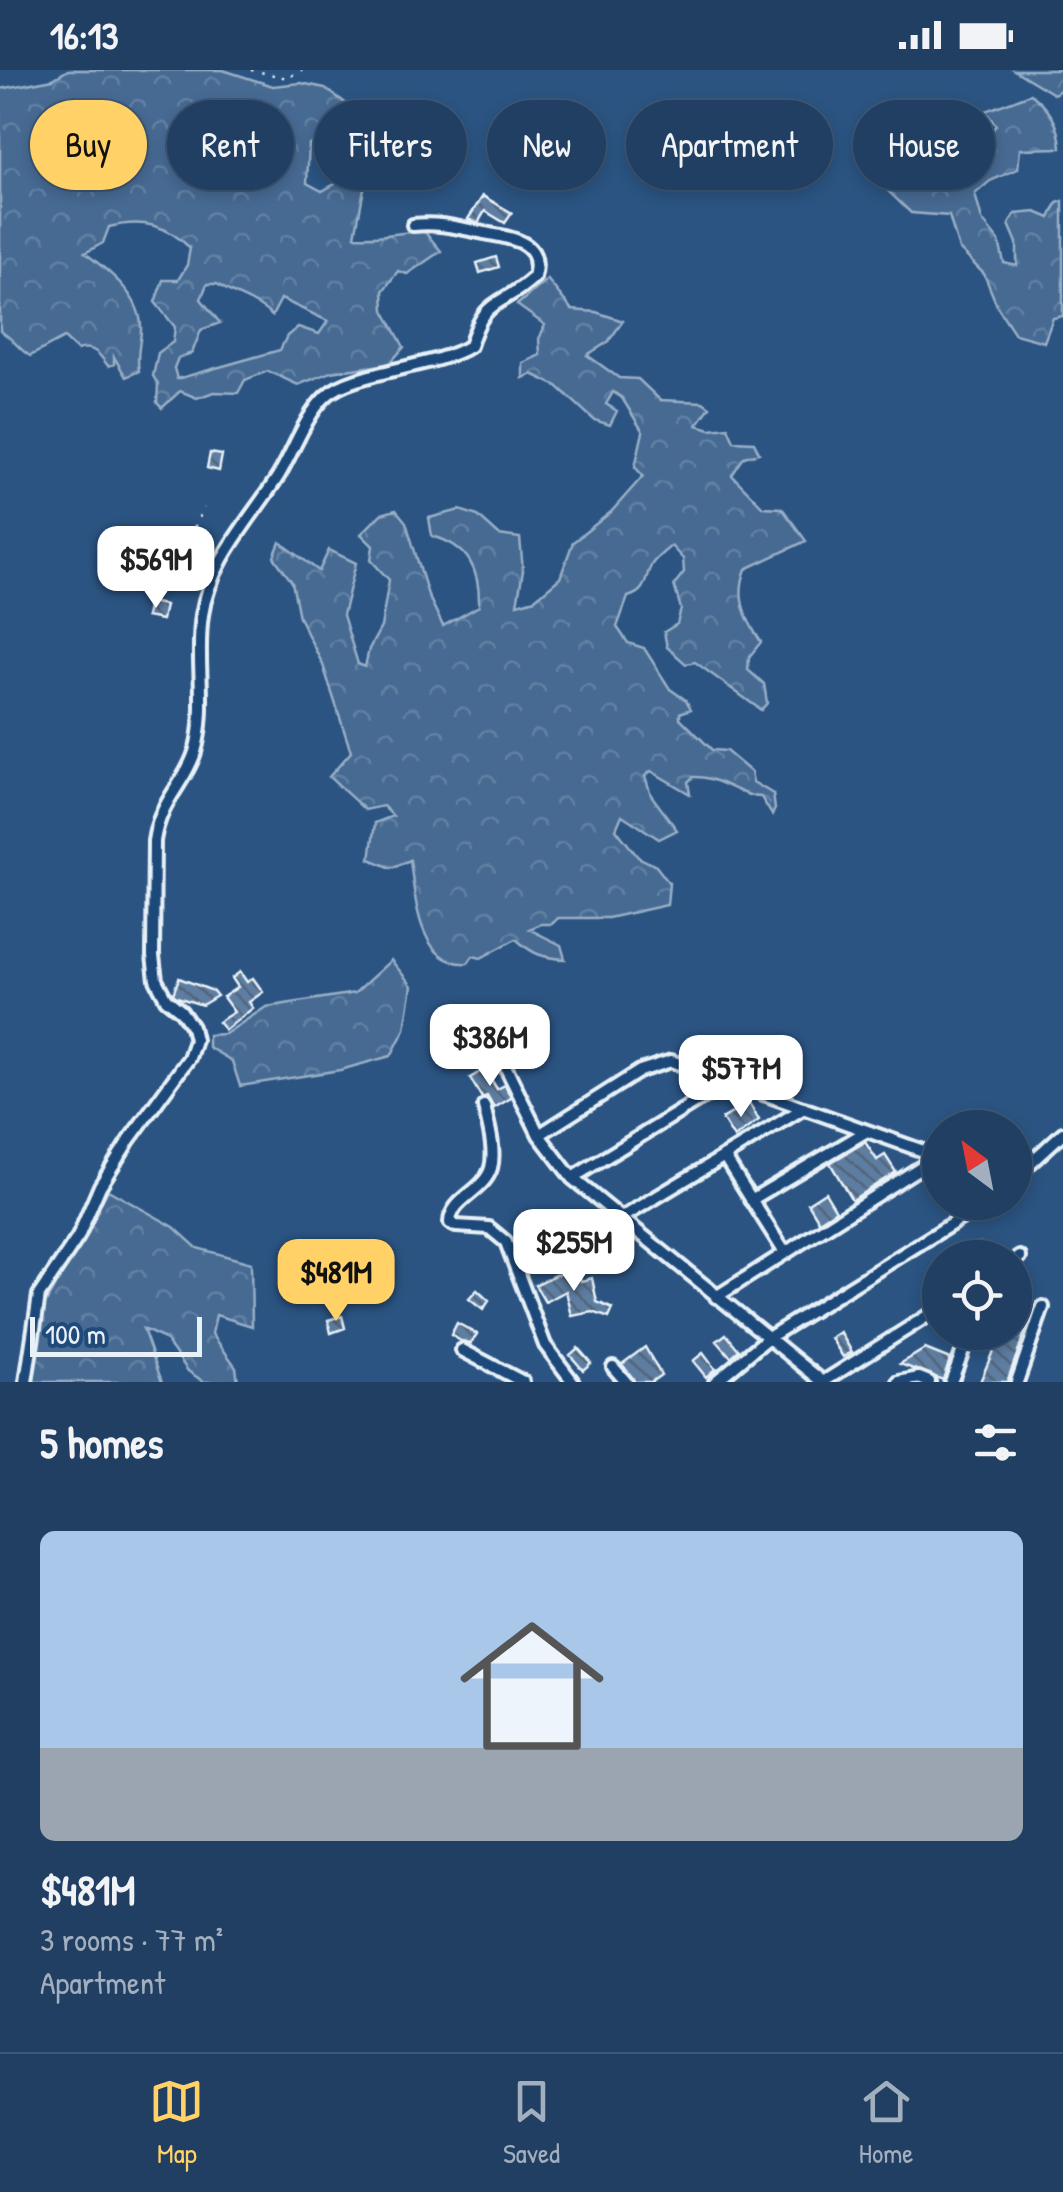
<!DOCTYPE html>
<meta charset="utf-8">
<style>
body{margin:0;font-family:"Patrick Hand",sans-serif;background:#2d4a6b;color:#f1f3f6;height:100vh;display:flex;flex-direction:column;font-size:38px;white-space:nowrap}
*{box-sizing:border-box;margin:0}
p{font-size:32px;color:#a2afbe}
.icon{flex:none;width:55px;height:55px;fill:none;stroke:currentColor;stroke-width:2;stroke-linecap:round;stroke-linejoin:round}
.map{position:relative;height:1312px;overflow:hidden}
.panel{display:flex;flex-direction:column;background:#203f62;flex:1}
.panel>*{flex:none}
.hud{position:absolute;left:30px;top:30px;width:1005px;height:90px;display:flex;gap:20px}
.needle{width:65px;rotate:328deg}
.controls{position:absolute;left:922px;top:1040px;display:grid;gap:20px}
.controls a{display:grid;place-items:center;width:110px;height:110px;border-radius:50%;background:#203f62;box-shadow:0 5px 15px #0003,0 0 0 2px #3d5877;font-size:50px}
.scale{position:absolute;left:30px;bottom:25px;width:172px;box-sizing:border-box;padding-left:10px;border:5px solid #e8f1f8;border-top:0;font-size:28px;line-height:35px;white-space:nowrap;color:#e8f1f8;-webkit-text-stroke:8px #1f4a7a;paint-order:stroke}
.price{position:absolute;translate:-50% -85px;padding:0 22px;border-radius:20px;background:#fff;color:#222;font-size:32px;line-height:65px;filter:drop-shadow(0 2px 5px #0008)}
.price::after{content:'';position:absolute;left:50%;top:60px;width:30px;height:22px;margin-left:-15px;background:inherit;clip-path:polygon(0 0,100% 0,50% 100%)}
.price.selected{background:#ffd166;color:#111}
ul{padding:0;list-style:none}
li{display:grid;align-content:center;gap:20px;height:530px;padding:0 40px}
li span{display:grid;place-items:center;height:310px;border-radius:15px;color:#555}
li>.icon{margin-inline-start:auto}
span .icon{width:180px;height:180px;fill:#fffc;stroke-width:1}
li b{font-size:42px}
h2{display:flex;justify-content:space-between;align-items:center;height:120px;padding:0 40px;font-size:42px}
.pill{padding:0 35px;border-radius:45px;background:#203f62;box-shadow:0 5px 15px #0003,0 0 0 2px #3d5877;font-size:35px;line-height:90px}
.pill.selected{background:#ffd166;color:#111}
.status{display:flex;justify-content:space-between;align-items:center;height:70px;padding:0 50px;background:#203f62;direction:ltr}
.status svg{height:28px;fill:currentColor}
.tabs{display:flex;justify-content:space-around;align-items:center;height:140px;border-top:2px solid #3d5877;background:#203f62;font-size:28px;color:#a2afbe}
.tabs a{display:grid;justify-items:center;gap:5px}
.tabs .selected{color:#ffd166}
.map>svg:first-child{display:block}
.forest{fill:url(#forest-crowns);stroke:#98aec6;stroke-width:2.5;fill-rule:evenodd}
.building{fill:url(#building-back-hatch);stroke:#e8f1f8;stroke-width:2.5}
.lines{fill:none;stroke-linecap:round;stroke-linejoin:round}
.minor-casing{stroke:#e8f1f8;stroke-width:18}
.path{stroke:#e8f1f8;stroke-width:2.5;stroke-dasharray:2.5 8;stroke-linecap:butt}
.minor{stroke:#1f4a7a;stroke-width:10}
</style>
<div class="status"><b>16:13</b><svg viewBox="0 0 49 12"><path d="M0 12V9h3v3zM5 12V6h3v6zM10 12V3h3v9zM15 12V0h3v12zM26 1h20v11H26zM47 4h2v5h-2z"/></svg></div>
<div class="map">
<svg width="1063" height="1312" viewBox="0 0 1063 1312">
<defs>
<pattern id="forest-crowns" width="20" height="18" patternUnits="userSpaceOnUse" patternTransform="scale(2.5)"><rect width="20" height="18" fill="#476b93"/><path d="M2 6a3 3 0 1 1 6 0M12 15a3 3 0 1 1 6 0" fill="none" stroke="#6281a3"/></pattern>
<pattern id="building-back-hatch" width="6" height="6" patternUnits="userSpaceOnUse" patternTransform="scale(2.5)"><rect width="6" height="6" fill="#5d7da1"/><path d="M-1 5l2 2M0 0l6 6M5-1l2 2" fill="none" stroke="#53657a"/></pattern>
</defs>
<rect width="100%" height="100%" fill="#2b5482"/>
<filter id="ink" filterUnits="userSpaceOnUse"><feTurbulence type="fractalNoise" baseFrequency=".01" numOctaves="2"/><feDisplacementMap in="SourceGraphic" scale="20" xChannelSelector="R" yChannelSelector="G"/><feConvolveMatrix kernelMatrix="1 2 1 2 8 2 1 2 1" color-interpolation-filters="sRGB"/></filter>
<g filter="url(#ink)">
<!-- forest -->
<path class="forest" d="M68 0H223L273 16 301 13 325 18 347 34 321 69 309 74 307 113 322 121 357 102 367 103 355 166C382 168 398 162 424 161L441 181 407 204 398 201 383 221 384 240 404 277 389 294 331 302 298 315 268 301 245 310 238 323 214 322 197 328 180 321 162 338 157 333 158 314 153 306 158 283 173 272 175 257 155 232 163 210H178L187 195 190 178C166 154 142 149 109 157L103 173 85 183C109 201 143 227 141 261 140 276 136 285 139 301L126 307 114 287V294L108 296C99 283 93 275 77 280L64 268 30 286C18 279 12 267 0 261V19L53 9ZM207 214H217C236 227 255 230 272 246L281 229 328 251 319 264 298 257 287 266 280 280 177 309 174 298 178 288 192 283 201 260 220 253 201 229Z
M1014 0H1063V18L1054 24Z
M1031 24C1049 38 1060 54 1061 78L1020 79 1018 99 990 111 975 124 982 150 999 171 1004 193 1017 196V173L1009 154 1015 144 1036 142 1050 148 1057 133 1063 131V246L1053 248 1044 272 1015 264 998 238 984 204 959 179 949 146 911 143 888 121 885 83 957 81 975 85 996 55 985 41Z
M547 209 572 240 596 242 623 251 608 272 587 285 619 308 638 309 660 330 703 332 710 337 697 355 710 359 728 357 734 371 754 372 759 383 744 387 732 405 763 437 782 438 806 471 746 499C735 527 745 548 761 572L749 587 748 600 764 614 767 633 761 640 695 592 686 594 667 577 664 562 677 554 681 539 674 515 684 502 683 489 671 476C665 481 656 488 652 494 643 510 648 521 628 527L617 557 628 573 644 578 670 619 686 630 691 639 680 643V648L712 680 726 681 751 702 753 712 773 724 775 739 772 745 761 727C741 727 720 706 693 707L688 712 690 724 651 701 645 706 651 725 677 760 659 769 622 745 616 759 638 787 656 796 669 813 667 835 608 848H558L552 854H541L529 859 561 875 565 889C543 888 532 884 516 869L481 888 473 886 468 893C418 897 415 825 410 790L391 798 370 789 375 753 393 746 383 736 365 740 329 707 351 682 323 595 299 547 292 512 274 487 280 472 319 501 329 480 356 493 343 545 358 594 365 597 369 579 381 557 389 510 371 490 373 476 361 464 381 444 396 440 406 452 428 525 443 556 479 536C480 500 469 476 432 466L429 448 460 440 478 446 499 465 520 468 523 501 517 534 535 529 560 508 573 472 611 442 643 406 635 397 643 362 622 328 613 322 606 334 617 341 610 355 594 350 557 316 532 304 523 308V293L540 285 539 269 545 255 517 235Z
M391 890 412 916 405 959 391 986 340 1000 240 1016 232 991 208 977V965L225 964 266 937 355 923Z
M108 1120 174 1157 197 1178 251 1193 252 1256 216 1245 212 1264 236 1297 238 1312H204L188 1301 165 1269 143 1259 162 1312H30L43 1238Z"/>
<!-- building -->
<path class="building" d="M483 126 512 143 505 153 485 141 478 153 468 149Z
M496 187 499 197 480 203 477 193Z
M210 383 222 385 219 401 207 398Z
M149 532 165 535 162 550 146 547Z
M240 902 247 912 253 908 263 922 249 932 253 938 225 960 218 952 234 942 223 927 238 917 232 908Z
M179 908 213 921 217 926 202 935 177 927 173 924Z
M485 999 497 1019 505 1015 511 1028 494 1038 487 1026 482 1028 470 1008Z
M749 1033 759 1050 734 1068 722 1049Z
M865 1072 877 1090 885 1085 896 1102 852 1130 830 1093Z
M825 1122 836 1140 819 1151 808 1133Z
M980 1173 990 1188H956Z
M578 1201 581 1211 592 1208 597 1232 613 1239 609 1248 593 1242 572 1246 566 1221 545 1232 535 1215 555 1205Z
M477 1220 489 1231 483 1240 469 1229Z
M1015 1239 1031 1246 1007 1312H980L1001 1262H1015Z
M342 1246 345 1258 331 1263 328 1250Z
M457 1253 477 1264 471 1273 461 1271 451 1265Z
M840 1262 852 1282 843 1287 831 1268Z
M726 1264 739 1280 731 1287 717 1271Z
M645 1277 661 1305 651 1312H635L622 1294Z
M578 1278 591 1293 583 1300 570 1285Z
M925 1279 950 1289 943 1310 900 1294Z
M703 1283 715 1299 706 1307 693 1291Z"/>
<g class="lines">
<defs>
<path id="minor" d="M507 1000 539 1065 572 1108 823 1312
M484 1036C488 1054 496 1080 491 1098 484 1122 450 1129 450 1153L456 1156 489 1158 506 1172 545 1275 573 1312
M539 1065 640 1001 671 991 940 1087
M724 1086 785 1183
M1015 1107 1063 1063
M572 1108 730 1011
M751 1130 867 1061
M620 1149 804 1038
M1015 1190 1020 1187
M716 1227 938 1086
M462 1280 523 1312
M613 1297 626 1312
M26 1312 39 1225 78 1167 100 1116 129 1070 189 988 195 970 192 957 181 941 166 929 156 910 153 886 154 771C160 730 185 714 195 682 208 637 195 591 202 545 210 491 251 449 279 405 294 380 305 346 326 326 352 301 435 298 470 276 485 225 501 238 534 207 544 170 510 168 484 163 459 158 439 152 413 155
M715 1312 768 1268 987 1132
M823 1312 940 1238
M899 1312 919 1308 929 1312
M951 1312 970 1262
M1017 1312 1043 1237"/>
</defs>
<!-- minor casing -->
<use href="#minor" class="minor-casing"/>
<!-- path -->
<path class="path" d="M251 0 287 8 302 0
M198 513 194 512 184 478 204 438"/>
<!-- minor -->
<use href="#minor" class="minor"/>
</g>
</g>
</svg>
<div class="controls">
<a><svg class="needle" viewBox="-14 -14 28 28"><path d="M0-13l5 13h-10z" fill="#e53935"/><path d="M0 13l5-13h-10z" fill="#a2afbe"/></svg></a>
<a><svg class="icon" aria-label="locate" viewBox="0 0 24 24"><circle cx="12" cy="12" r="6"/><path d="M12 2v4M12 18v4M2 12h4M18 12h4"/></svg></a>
</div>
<div class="scale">100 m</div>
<b class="price" style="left:156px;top:541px">$569M</b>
<b class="price" style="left:490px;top:1019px">$386M</b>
<b class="price" style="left:741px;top:1050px">$577M</b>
<b class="price" style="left:574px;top:1224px">$255M</b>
<b class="price selected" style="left:336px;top:1254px">$481M</b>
<div class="hud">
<a class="pill selected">Buy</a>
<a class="pill">Rent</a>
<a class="pill">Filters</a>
<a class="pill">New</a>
<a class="pill">Apartment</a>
<a class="pill">House</a>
</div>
</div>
<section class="panel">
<h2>5 homes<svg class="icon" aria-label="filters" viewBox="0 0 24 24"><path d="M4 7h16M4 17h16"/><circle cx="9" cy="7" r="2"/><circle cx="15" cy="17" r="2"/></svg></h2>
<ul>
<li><span style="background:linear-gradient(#a9c7e8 70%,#9aa5b1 0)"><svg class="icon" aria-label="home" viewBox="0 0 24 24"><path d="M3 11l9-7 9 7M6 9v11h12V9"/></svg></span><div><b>$481M</b><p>3 rooms · 77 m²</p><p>Apartment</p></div></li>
</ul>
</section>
<nav class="tabs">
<a class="selected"><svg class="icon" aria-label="map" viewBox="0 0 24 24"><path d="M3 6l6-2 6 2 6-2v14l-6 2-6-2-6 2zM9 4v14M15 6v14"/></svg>Map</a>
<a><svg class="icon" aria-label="saved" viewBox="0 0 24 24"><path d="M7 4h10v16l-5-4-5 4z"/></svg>Saved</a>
<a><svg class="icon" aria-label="home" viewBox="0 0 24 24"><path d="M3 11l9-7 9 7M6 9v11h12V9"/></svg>Home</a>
</nav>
